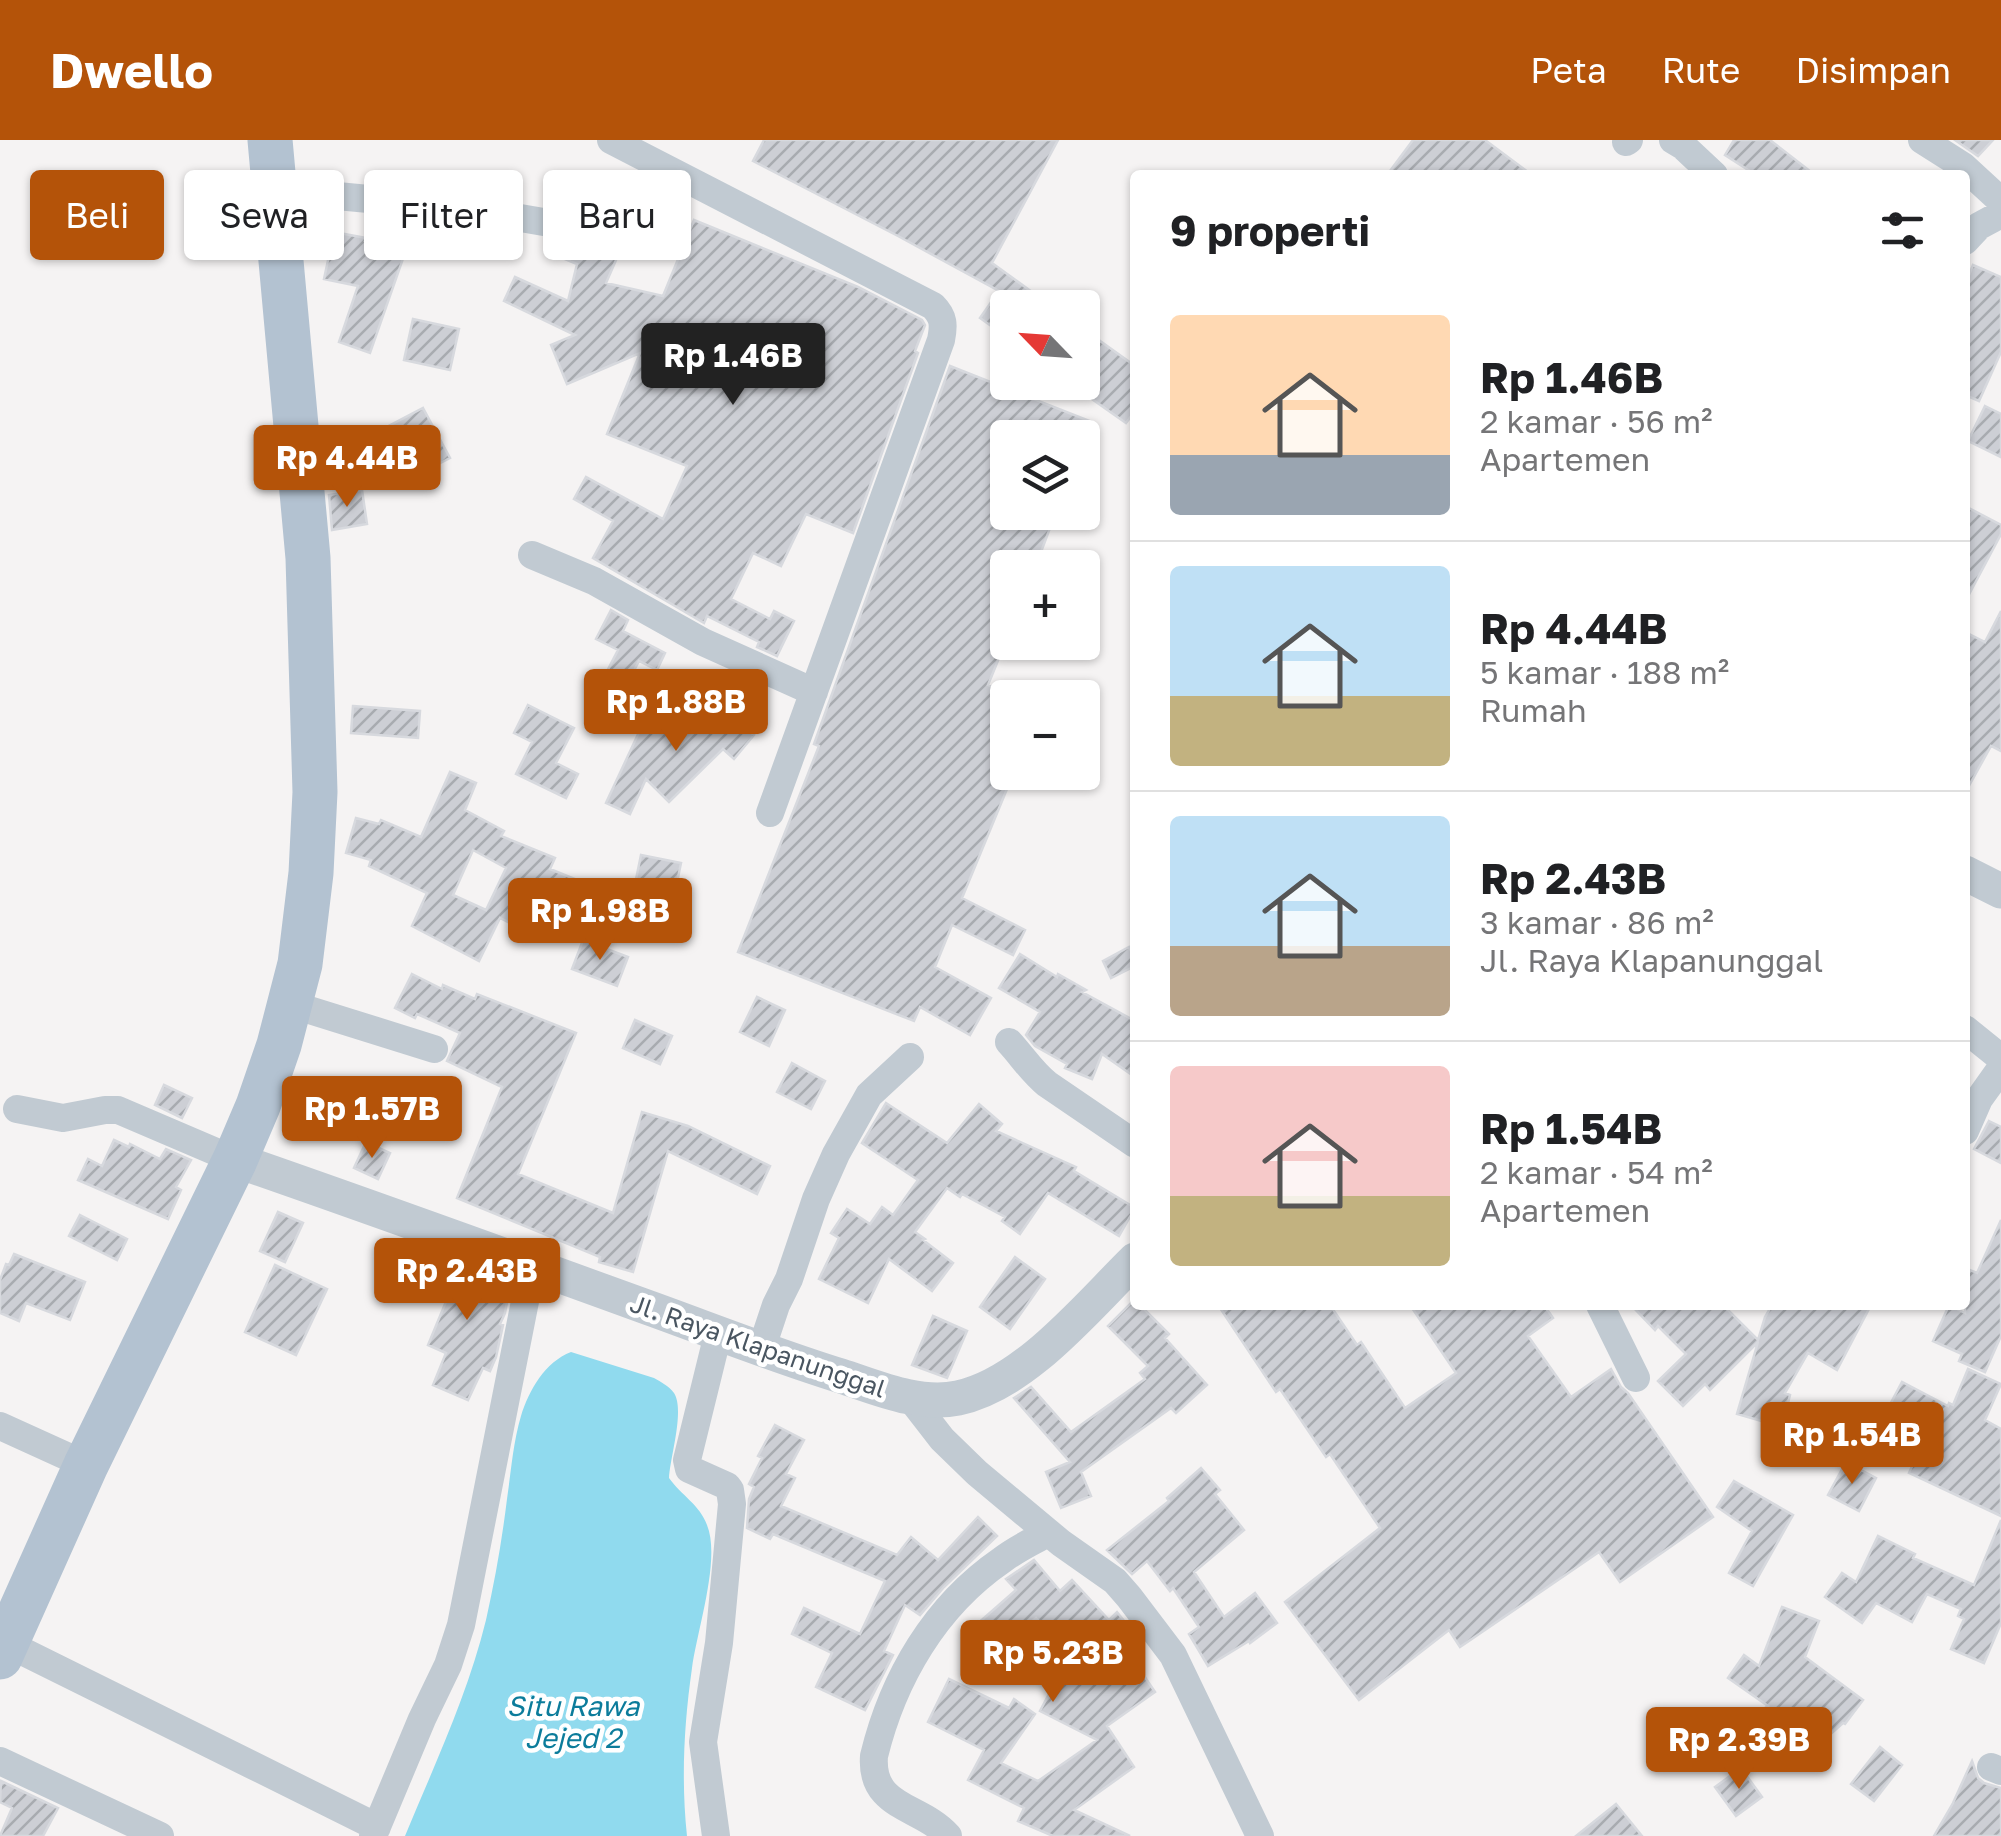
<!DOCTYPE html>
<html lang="id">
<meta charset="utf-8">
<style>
body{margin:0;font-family:"Golos Text",sans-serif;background:#f6f6f6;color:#202124;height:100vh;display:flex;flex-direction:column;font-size:38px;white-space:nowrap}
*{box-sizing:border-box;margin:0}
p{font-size:32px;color:#757577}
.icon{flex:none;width:55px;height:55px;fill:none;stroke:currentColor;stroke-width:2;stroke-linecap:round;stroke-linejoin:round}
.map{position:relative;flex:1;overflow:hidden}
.details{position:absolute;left:1130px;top:30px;width:840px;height:1140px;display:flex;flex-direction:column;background:#fff;border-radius:10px;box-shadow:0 2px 8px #0004}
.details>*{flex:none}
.guide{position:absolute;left:30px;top:30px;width:950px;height:90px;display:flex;gap:20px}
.needle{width:65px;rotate:295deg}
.fabs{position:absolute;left:990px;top:150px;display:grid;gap:20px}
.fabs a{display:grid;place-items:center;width:110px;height:110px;border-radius:10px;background:#fff;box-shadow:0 2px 8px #0004;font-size:50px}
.price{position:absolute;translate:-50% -85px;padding:0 22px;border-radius:10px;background:#b45309;color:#fff;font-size:32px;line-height:65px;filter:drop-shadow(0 2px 5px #0008)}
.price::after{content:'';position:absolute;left:50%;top:60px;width:30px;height:22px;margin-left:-15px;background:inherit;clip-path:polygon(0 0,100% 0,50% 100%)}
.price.on{background:#222;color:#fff}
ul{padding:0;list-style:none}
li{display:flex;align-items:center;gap:30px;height:250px;padding:0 40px}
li+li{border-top:2px solid #e0e0e0}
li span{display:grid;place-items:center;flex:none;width:280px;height:200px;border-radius:10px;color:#555}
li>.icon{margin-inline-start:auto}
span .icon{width:120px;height:120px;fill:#fffc;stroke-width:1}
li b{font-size:42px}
h2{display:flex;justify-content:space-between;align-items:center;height:120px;padding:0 40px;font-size:42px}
.chip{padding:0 35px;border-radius:10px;background:#fff;box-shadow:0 2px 8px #0004;font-size:35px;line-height:90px}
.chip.on{background:#b45309;color:#fff}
header{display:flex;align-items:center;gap:60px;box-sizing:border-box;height:140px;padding:0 50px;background:#b45309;color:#fff}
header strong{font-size:48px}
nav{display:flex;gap:55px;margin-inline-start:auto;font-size:35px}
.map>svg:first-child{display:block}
.water{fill:#90daee}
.building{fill:url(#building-hatch);stroke:#d7d9de;stroke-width:2.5;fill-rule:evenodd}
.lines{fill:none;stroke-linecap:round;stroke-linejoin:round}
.minor{stroke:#c1cad2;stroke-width:28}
.tertiary{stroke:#c1cad2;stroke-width:35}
.primary{stroke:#b3c2d1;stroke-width:45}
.labels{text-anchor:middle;stroke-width:9;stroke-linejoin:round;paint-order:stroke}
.street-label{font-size:25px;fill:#4a5661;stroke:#fff}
.water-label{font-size:28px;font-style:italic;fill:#0c7c9b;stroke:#fff}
</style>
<header>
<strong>Dwello</strong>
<nav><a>Peta</a><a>Rute</a><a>Disimpan</a></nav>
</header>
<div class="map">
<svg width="2001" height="1696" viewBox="0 0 2001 1696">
<defs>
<pattern id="building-hatch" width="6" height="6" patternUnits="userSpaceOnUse" patternTransform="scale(2.5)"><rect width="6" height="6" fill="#cdcfd5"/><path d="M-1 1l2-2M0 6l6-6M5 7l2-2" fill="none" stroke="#a8abb0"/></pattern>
</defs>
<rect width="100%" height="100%" fill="#f5f3f3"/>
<!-- water -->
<path class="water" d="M571 1212 654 1238C661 1242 669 1246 674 1253 685 1270 670 1317 669 1338 681 1355 700 1365 707 1385 721 1419 697 1490 692 1528 684 1584 681 1640 687 1696H405C434 1626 468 1554 486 1480 495 1440 502 1400 507 1359 511 1332 513 1303 521 1276 529 1250 545 1222 571 1212Z"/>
<!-- building -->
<path class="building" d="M764 0H1058L992 123 1054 168H1008V198L980 178 999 151 898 96 753 21Z
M1413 0H1485L1532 35H1387Z
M1734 0H1770L1815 35H1756L1725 15Z
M1955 0H1993L1978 16Z
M694 80 858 147 922 180 925 185 915 211 918 213 853 393 806 374 781 426 753 413 731 459 770 479 774 471 794 481 777 516 757 507 759 502 707 476 704 483 593 418 613 381 574 359 586 337 663 379 687 326 607 294 640 213 567 244 551 205 575 195 504 161 515 137 568 161 577 124 560 117 566 102 576 92 620 111 606 143 663 156Z
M334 92 366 98 365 101 406 110 370 213 339 202 358 146 324 139Z
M1973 125 2001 137V212L1979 261 1965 255V145Z
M413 179 459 189 450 230 404 220Z
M1082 188 1135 226V271L1126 283 1082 252Z
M950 226 1092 282 1086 298H1008V372H1056L1035 428H1008V496L988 545 1008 552V632H1014L962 758 1025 790 1013 815 952 785 935 827 991 858 970 895 920 867 914 881 738 812 819 606 814 604Z
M1985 266 2001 274V317L1968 301Z
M423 268 450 318 405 341 379 291Z
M362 350 367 384 332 390 329 355Z
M1965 366 2001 385V394L1965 462Z
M611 470 628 480 623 491 665 513 657 530 639 521 624 550 603 539 618 510 596 499Z
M2001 471V611L1991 606 1965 653V492L1985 502Z
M709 559 754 595 734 619 723 609 669 662 646 639 630 674 606 663 647 575 682 592Z
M528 565 574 588 556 623 578 634 566 658 516 634 532 602 514 593Z
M353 566 420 571 418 598 351 593Z
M450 632 476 643 465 670 504 691 501 696 555 718 550 729 587 744 564 799 525 783 522 789 500 778 479 821 412 786 427 753 369 726 371 720 346 713 356 678 379 684 381 680 421 697ZM473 710 506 728 486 770 453 755Z
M641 715 681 723 674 757 634 749Z
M583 800 628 817 617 846 572 829Z
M1129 807 1135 819V826L1111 838 1103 821Z
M1020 814 1057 837 1058 834 1086 850 1082 852 1135 881V937L1102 914 1092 939 1065 928 1067 924 1035 906 1026 895 1040 872 999 848Z
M412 834 442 849 443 845 475 859 477 854 576 893 518 1034 613 1073 642 972 688 986 770 1026 757 1054 668 1011 633 1132 599 1122 600 1117 457 1058 502 947 447 921 460 893 417 874 415 878 395 868Z
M757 857 785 870 769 906 740 892Z
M635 880 672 896 660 924 623 908Z
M792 923 825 941 811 969 777 952Z
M164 945 192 958 182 978 155 965Z
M886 963 947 1003 979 964 1002 984 996 991 1076 1027 1074 1031 1135 1068 1119 1096 1048 1053 1020 1094 1002 1081 1005 1077 962 1054 960 1057 947 1048 915 1092 925 1099 923 1100 953 1123 932 1151 889 1119 868 1163 819 1139 839 1098 831 1093 847 1069 870 1084 882 1067 893 1075 918 1040 862 1003Z
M1989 981 2001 987V1023L1974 1009Z
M114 1000 129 1007 130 1004 160 1019 166 1009 191 1020 176 1047 181 1050 168 1079 78 1040 88 1019 102 1026Z
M366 1002 390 1013 378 1039 354 1028Z
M278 1072 303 1083 285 1122 260 1111Z
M80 1075 127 1099 117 1120 69 1096Z
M2001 1080V1196L1985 1232 1959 1221 1962 1214 1933 1201 1949 1165 1965 1173V1128L1977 1133Z
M435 1113 511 1141 505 1173 500 1184 503 1185 496 1217 490 1231 483 1228 468 1260 433 1245 446 1213 428 1205 452 1147 425 1134Z
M14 1114 85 1142 70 1180 26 1163 19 1181 0 1173V1140L6 1124 9 1125Z
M1015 1117 1045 1139 1010 1189 980 1167Z
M275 1125 327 1149 296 1215 245 1192Z
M1135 1159V1165H1140L1169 1194 1165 1198 1207 1245 1176 1273 1171 1268 1081 1332 1091 1356 1061 1368 1046 1332 1070 1322 1014 1258 1031 1247 1071 1292 1145 1239 1140 1233 1148 1226 1108 1186Z
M1218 1165H1330L1357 1205 1361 1202 1405 1268 1456 1233 1410 1165H1544L1553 1178 1528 1196 1571 1257 1611 1229 1621 1247 1628 1253 1713 1377 1620 1442 1599 1412 1460 1507 1449 1490 1359 1560 1285 1462 1380 1388 1330 1314 1326 1317 1280 1249 1276 1252Z
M1631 1165H1723L1758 1200 1765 1177 1772 1165H1871L1837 1230 1808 1213 1785 1253 1790 1255 1782 1287 1737 1274 1758 1202 1710 1250 1705 1244 1683 1266 1658 1241 1686 1214 1658 1186 1655 1190Z
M933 1176 967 1191 947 1238 912 1225Z
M1968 1229 2001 1244 1985 1280 2001 1289V1376L1909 1333 1926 1296 1885 1274 1902 1242 1948 1266 1949 1263 1953 1265Z
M775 1285 804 1300 786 1334 795 1338 781 1366 897 1415 911 1397 938 1420 978 1377 997 1396 944 1447 920 1475 905 1465 884 1511 893 1515 865 1570 816 1547 832 1513 792 1494 804 1468 860 1494 885 1441 773 1394 770 1399 747 1388 749 1359 754 1347 749 1344 762 1318 758 1316Z
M1846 1322 1876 1338 1859 1371 1828 1355Z
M1201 1328 1220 1350 1215 1354 1244 1390 1194 1432 1224 1477 1255 1453 1277 1483 1250 1503 1249 1501 1208 1526 1189 1494 1199 1487 1173 1448 1170 1451 1147 1421 1132 1434 1107 1410 1169 1361 1167 1358Z
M1734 1341 1793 1375 1753 1446 1729 1433 1752 1391 1717 1367Z
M2001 1380V1483L1984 1523 1951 1509 1964 1479 1958 1476 1961 1469 1927 1454 1912 1482 1876 1463 1862 1483 1825 1457 1842 1433 1856 1442 1878 1396 1915 1414 1913 1418 1974 1445Z
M1034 1420 1060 1451 1072 1440 1109 1480 1117 1472 1137 1497 1125 1508 1155 1552 1107 1586 1134 1627 1074 1670 1130 1696H1053L1018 1681 1024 1668 968 1640 984 1610 928 1582 949 1539 1009 1568 1014 1559 1035 1574 1001 1623 1038 1641 1097 1600 1040 1571 1070 1514 1036 1478 997 1512 975 1486 1016 1450 1006 1439Z
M1782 1467 1819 1481 1805 1517 1863 1560 1845 1584 1843 1583 1798 1623 1776 1598 1726 1629 1710 1602 1768 1566 1728 1538 1744 1515 1759 1526Z
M1880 1607 1902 1625 1874 1661 1851 1644Z
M1972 1621 1978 1638 1984 1643 2001 1648V1696H1934L1953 1663Z
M1741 1628 1762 1657 1736 1676 1715 1647Z
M1 1641 58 1668 43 1696H0L12 1668 0 1662Z
M1616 1664 1642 1696H1576Z"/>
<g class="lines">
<!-- minor -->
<path class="minor" d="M611 0 933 166C944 177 944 185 941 200L770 673
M1673 0 1683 6 1714 35
M1922 0 1963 26 2001 61
M1626 2 1629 0
M275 50 462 68 561 85
M1965 101 1979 86 2001 74
M532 415 594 441 703 502 814 552
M290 864 434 909
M1965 889 2001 918
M1009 902C1022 916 1032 932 1047 944L1135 1004
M17 969 63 978 105 970H118L235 1020
M1965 991 1979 959 2001 928
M1600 1165 1636 1238
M761 1210 776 1165 789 1139 816 1059 836 1014 869 955 910 917
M911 1259 942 1299 977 1333 1061 1403 1115 1441 1129 1457 1173 1515 1260 1696
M0 1286 86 1325
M6 1503 377 1687
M0 1621 160 1696
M1991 1627 2001 1631
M373 1696 422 1579 448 1525 461 1485 532 1126
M716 1696 703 1602 719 1503 732 1364 730 1350 727 1346 689 1329 687 1320 718 1194
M948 1696C921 1665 870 1669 874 1616 893 1538 935 1466 1002 1420 1016 1409 1033 1401 1048 1393"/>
<!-- tertiary -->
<path class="tertiary" d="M1965 733 2001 751
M235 1020C371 1067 506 1116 641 1165 708 1189 773 1215 841 1236 878 1248 918 1266 958 1258 1025 1244 1087 1167 1135 1120"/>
<!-- primary -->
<path class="primary" d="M0 1517 86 1325 235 1020 258 966 279 905 300 824 311 733 315 652 308 418 270 0"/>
</g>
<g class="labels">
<!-- street labels -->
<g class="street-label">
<text transform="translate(758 1206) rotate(19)" y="9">Jl. Raya Klapanunggal</text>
</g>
<!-- water labels -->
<g class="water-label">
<text x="573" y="1576">Situ Rawa<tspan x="573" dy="32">Jejed 2</tspan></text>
</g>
</g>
</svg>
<div class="fabs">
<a><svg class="needle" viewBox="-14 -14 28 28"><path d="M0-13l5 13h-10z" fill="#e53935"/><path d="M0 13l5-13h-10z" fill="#757577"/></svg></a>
<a><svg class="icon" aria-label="layers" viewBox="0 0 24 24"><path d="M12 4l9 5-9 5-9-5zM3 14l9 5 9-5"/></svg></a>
<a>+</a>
<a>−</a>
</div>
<b class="price on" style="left:733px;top:268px">Rp 1.46B</b>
<b class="price" style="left:347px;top:370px">Rp 4.44B</b>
<b class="price" style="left:676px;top:614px">Rp 1.88B</b>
<b class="price" style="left:600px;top:823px">Rp 1.98B</b>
<b class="price" style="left:372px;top:1021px">Rp 1.57B</b>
<b class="price" style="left:467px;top:1183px">Rp 2.43B</b>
<b class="price" style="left:1852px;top:1347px">Rp 1.54B</b>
<b class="price" style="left:1053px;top:1565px">Rp 5.23B</b>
<b class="price" style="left:1739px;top:1652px">Rp 2.39B</b>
<div class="guide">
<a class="chip on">Beli</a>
<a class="chip">Sewa</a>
<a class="chip">Filter</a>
<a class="chip">Baru</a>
</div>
<section class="details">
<h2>9 properti<svg class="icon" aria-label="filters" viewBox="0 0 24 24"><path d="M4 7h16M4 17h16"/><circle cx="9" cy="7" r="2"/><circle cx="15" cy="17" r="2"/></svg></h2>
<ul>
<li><span style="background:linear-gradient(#ffd9b3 70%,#9aa5b1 0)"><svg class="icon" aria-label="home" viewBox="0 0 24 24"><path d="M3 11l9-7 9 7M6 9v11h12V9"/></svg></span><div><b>Rp 1.46B</b><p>2 kamar · 56 m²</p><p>Apartemen</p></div></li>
<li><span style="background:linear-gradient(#bfe0f5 65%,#c2b280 0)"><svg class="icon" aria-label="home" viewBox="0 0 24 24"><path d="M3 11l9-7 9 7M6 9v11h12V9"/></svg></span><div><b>Rp 4.44B</b><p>5 kamar · 188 m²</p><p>Rumah</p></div></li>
<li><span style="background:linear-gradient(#bfe0f5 65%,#b9a48a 0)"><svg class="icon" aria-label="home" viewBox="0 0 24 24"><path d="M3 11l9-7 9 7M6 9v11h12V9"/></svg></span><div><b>Rp 2.43B</b><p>3 kamar · 86 m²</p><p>Jl. Raya Klapanunggal</p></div></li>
<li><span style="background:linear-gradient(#f6c9c9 65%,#c2b280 0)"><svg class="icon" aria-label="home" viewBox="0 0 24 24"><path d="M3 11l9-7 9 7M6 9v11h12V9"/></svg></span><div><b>Rp 1.54B</b><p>2 kamar · 54 m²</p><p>Apartemen</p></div></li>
</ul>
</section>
</div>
